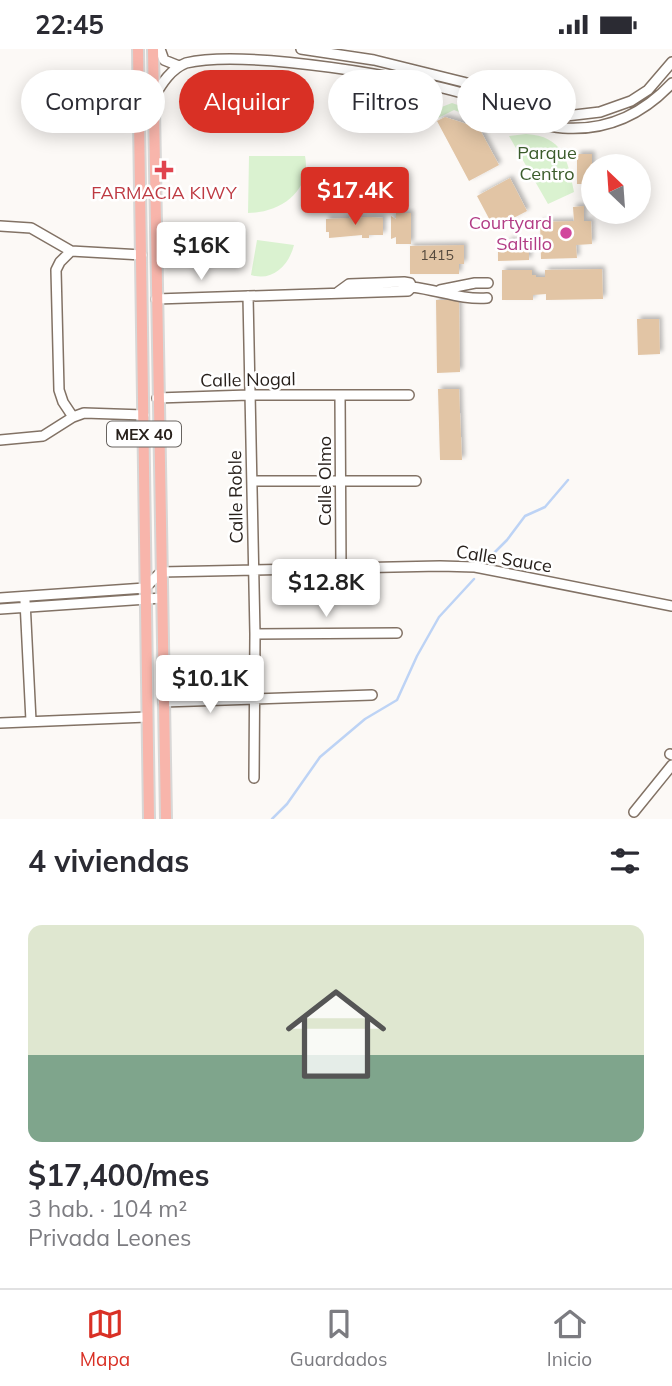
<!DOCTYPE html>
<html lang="es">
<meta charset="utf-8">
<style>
body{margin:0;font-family:Mulish,sans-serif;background:#f7f7f7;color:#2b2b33;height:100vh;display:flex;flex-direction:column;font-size:26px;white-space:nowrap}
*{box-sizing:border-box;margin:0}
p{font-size:23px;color:#7c7c81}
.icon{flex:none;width:38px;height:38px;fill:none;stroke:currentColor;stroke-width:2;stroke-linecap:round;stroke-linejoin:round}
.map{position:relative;height:770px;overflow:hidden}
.panel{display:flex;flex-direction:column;background:#fff;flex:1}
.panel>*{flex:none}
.top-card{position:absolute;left:21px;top:21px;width:630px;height:63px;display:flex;gap:14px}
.needle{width:46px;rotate:335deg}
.tools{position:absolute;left:581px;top:105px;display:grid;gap:14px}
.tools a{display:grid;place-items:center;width:70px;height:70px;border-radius:50%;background:#fff;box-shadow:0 4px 18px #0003;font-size:35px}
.price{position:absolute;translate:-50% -60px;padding:0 16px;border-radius:7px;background:#fff;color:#222;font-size:23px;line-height:46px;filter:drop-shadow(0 2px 4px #0008)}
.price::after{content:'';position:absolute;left:50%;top:42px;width:21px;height:16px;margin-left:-10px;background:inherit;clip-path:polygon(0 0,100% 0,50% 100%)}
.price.on{background:#d93025;color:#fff}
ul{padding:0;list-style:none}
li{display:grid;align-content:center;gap:14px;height:371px;padding:0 28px}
li span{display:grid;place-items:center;height:217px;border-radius:14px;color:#555}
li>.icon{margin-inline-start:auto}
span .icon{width:126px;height:126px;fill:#fffc;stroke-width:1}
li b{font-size:30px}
h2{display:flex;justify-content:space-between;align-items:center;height:84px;padding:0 28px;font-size:30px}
.tag{padding:0 24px;border-radius:32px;background:#fff;box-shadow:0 4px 18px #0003;font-size:24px;line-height:63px}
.tag.on{background:#d93025;color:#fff}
.status{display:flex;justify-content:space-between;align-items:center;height:49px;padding:0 35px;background:#fff;direction:ltr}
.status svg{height:19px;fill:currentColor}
.menu{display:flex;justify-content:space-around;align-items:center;height:98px;border-top:2px solid #e1e1e2;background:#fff;font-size:19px;color:#7c7c81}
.menu a{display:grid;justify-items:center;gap:4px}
.menu .on{color:#d93025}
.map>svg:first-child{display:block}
.green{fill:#daf2d0}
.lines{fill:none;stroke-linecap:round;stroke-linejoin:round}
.stream{stroke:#bdd3f5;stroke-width:2.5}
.building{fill:#e2c5a5;filter:url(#shadow)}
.minor-casing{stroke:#827265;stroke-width:12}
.major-casing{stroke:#d8d7d6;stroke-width:14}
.minor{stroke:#fff;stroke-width:9}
.major{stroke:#f8b5ab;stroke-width:10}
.health-dot{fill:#e0444e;stroke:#fff;stroke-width:2.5}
.hotel-dot{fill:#d1479c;stroke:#fff;stroke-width:2.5}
.labels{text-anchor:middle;stroke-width:5;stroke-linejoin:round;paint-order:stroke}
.number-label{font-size:14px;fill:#564a3e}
.shield{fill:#fff;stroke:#686460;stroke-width:2}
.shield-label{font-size:16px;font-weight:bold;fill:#28211c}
.park-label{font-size:18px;fill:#3b5c2b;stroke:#fff}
.health-label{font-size:18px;fill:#be3a42;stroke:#fff}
.hotel-label{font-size:18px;fill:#b23c85;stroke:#fff;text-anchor:end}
.street-label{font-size:18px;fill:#28211c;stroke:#fff}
</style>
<div class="status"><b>22:45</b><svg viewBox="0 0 49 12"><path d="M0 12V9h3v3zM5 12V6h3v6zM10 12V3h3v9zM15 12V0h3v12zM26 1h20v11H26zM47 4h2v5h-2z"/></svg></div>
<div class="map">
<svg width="672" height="770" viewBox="0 0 672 770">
<defs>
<filter id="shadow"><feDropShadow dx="3" dy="-3" stdDeviation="2" flood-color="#0004"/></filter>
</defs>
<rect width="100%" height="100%" fill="#fcf9f6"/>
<!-- green -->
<path class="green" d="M452 54 495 69 501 81 493 84 489 83 485 73 454 61 438 69 430 67 439 59Z
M526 85C563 87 568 111 574 143L548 155 509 87Z
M249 107H305C312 142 280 164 248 164Z
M257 191 294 196C289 216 273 233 251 226Z"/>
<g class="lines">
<!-- stream -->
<path class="stream" d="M485 513 507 491 525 467 545 458 568 431
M272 770 287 755 320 708 365 670 397 651 417 607 439 568 474 530"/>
</g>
<!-- building -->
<path class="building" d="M445 68 479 79 499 116 469 132 437 72Z
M577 105H592V135H577Z
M510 129 527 162 494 179 477 147Z
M584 157V172H591L592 195 576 196 577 209 541 210 540 173 574 172 573 158Z
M396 164H411V195H396V188L391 190V167L396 170Z
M370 168 383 169V186H369V189H362V186L329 189V183H326V170Z
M513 190V193H518L517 197H529V211L498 212V197H507V193Z
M464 196V215H459V225H410V197Z
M602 220 603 250 546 251V245L533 246V251H502V221H532V226H536V228H545V221Z
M436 251H459L460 323 437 324Z
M637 270H659L660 305 638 306Z
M438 340H459L462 411H440Z"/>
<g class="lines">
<defs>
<path id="minor" d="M160 0 164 11 179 17
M301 0 374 11 463 33 497 43 533 59 566 67 600 63 631 52 648 41 672 13
M154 48C162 34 171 20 186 14 245 0 416 28 478 49 507 58 533 77 563 79 606 82 643 65 672 34
M0 177 31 179 71 202 142 206
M71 202 60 213 56 221 59 341 63 353 73 368
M412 238C438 241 462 251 487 249
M440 241 475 234H488
M248 247 255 585 254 729
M156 250 408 242 412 238 410 234 404 233 349 235 338 243
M340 346 341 518
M157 349 249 346H409
M0 391 43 387 73 368 84 364 144 366
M252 432H416
M0 549 145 539 161 523 440 517 475 518 672 557
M25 552 31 672
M0 560 162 549
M255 585 397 584
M163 653 372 646
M0 674 147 668
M670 705 672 706
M634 763 672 716"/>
<path id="major" d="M138 0 149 770
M153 0 166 770"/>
</defs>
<!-- minor casing -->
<use href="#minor" class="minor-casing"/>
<!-- major casing -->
<use href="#major" class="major-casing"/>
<!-- minor -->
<use href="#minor" class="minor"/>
<!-- major -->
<use href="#major" class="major"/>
</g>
<!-- markers -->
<path class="health-dot" d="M160.5 110.5h7v7h7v7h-7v7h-7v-7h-7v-7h7z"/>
<circle class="hotel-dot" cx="566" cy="184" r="7"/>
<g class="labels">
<!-- number labels -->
<g class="number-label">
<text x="437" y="211">1415</text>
</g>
<!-- shield labels -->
<rect class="shield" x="107" y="372.5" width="74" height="25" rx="5"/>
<g class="shield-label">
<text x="144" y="391">MEX 40</text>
</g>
<!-- park labels -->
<g class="park-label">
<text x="547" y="110">Parque<tspan x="547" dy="21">Centro</tspan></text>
</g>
<!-- health labels -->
<g class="health-label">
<text x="164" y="150">FARMACIA KIWY</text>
</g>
<!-- hotel labels -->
<g class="hotel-label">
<text x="552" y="180">Courtyard<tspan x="552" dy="21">Saltillo</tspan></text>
</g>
<!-- street labels -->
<g class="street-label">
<text transform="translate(248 331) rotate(-1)" y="6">Calle Nogal</text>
<text transform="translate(325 432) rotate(-90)" y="6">Calle Olmo</text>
<text transform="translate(236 448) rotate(-91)" y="6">Calle Roble</text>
<text transform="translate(504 510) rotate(9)" y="6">Calle Sauce</text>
</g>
</g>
</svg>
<div class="tools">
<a><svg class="needle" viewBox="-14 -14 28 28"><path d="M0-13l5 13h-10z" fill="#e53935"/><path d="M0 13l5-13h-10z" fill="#7c7c81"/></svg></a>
</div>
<b class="price on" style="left:355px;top:178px">$17.4K</b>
<b class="price" style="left:201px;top:233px">$16K</b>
<b class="price" style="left:326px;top:570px">$12.8K</b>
<b class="price" style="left:210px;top:666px">$10.1K</b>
<div class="top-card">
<a class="tag">Comprar</a>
<a class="tag on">Alquilar</a>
<a class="tag">Filtros</a>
<a class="tag">Nuevo</a>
</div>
</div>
<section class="panel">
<h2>4 viviendas<svg class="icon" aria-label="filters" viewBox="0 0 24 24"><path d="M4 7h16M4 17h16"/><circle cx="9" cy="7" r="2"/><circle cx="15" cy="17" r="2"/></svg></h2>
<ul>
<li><span style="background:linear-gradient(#dfe7d0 60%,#7fa58c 0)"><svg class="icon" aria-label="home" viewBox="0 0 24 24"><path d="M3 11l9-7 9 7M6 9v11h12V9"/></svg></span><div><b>$17,400/mes</b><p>3 hab. · 104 m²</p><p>Privada Leones</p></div></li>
</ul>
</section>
<nav class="menu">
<a class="on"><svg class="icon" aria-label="map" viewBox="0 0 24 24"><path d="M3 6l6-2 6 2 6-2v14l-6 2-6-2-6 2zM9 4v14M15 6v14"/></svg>Mapa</a>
<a><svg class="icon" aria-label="saved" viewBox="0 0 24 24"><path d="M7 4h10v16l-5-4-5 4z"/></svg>Guardados</a>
<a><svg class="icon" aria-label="home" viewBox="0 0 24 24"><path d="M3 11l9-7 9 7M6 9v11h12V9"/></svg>Inicio</a>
</nav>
